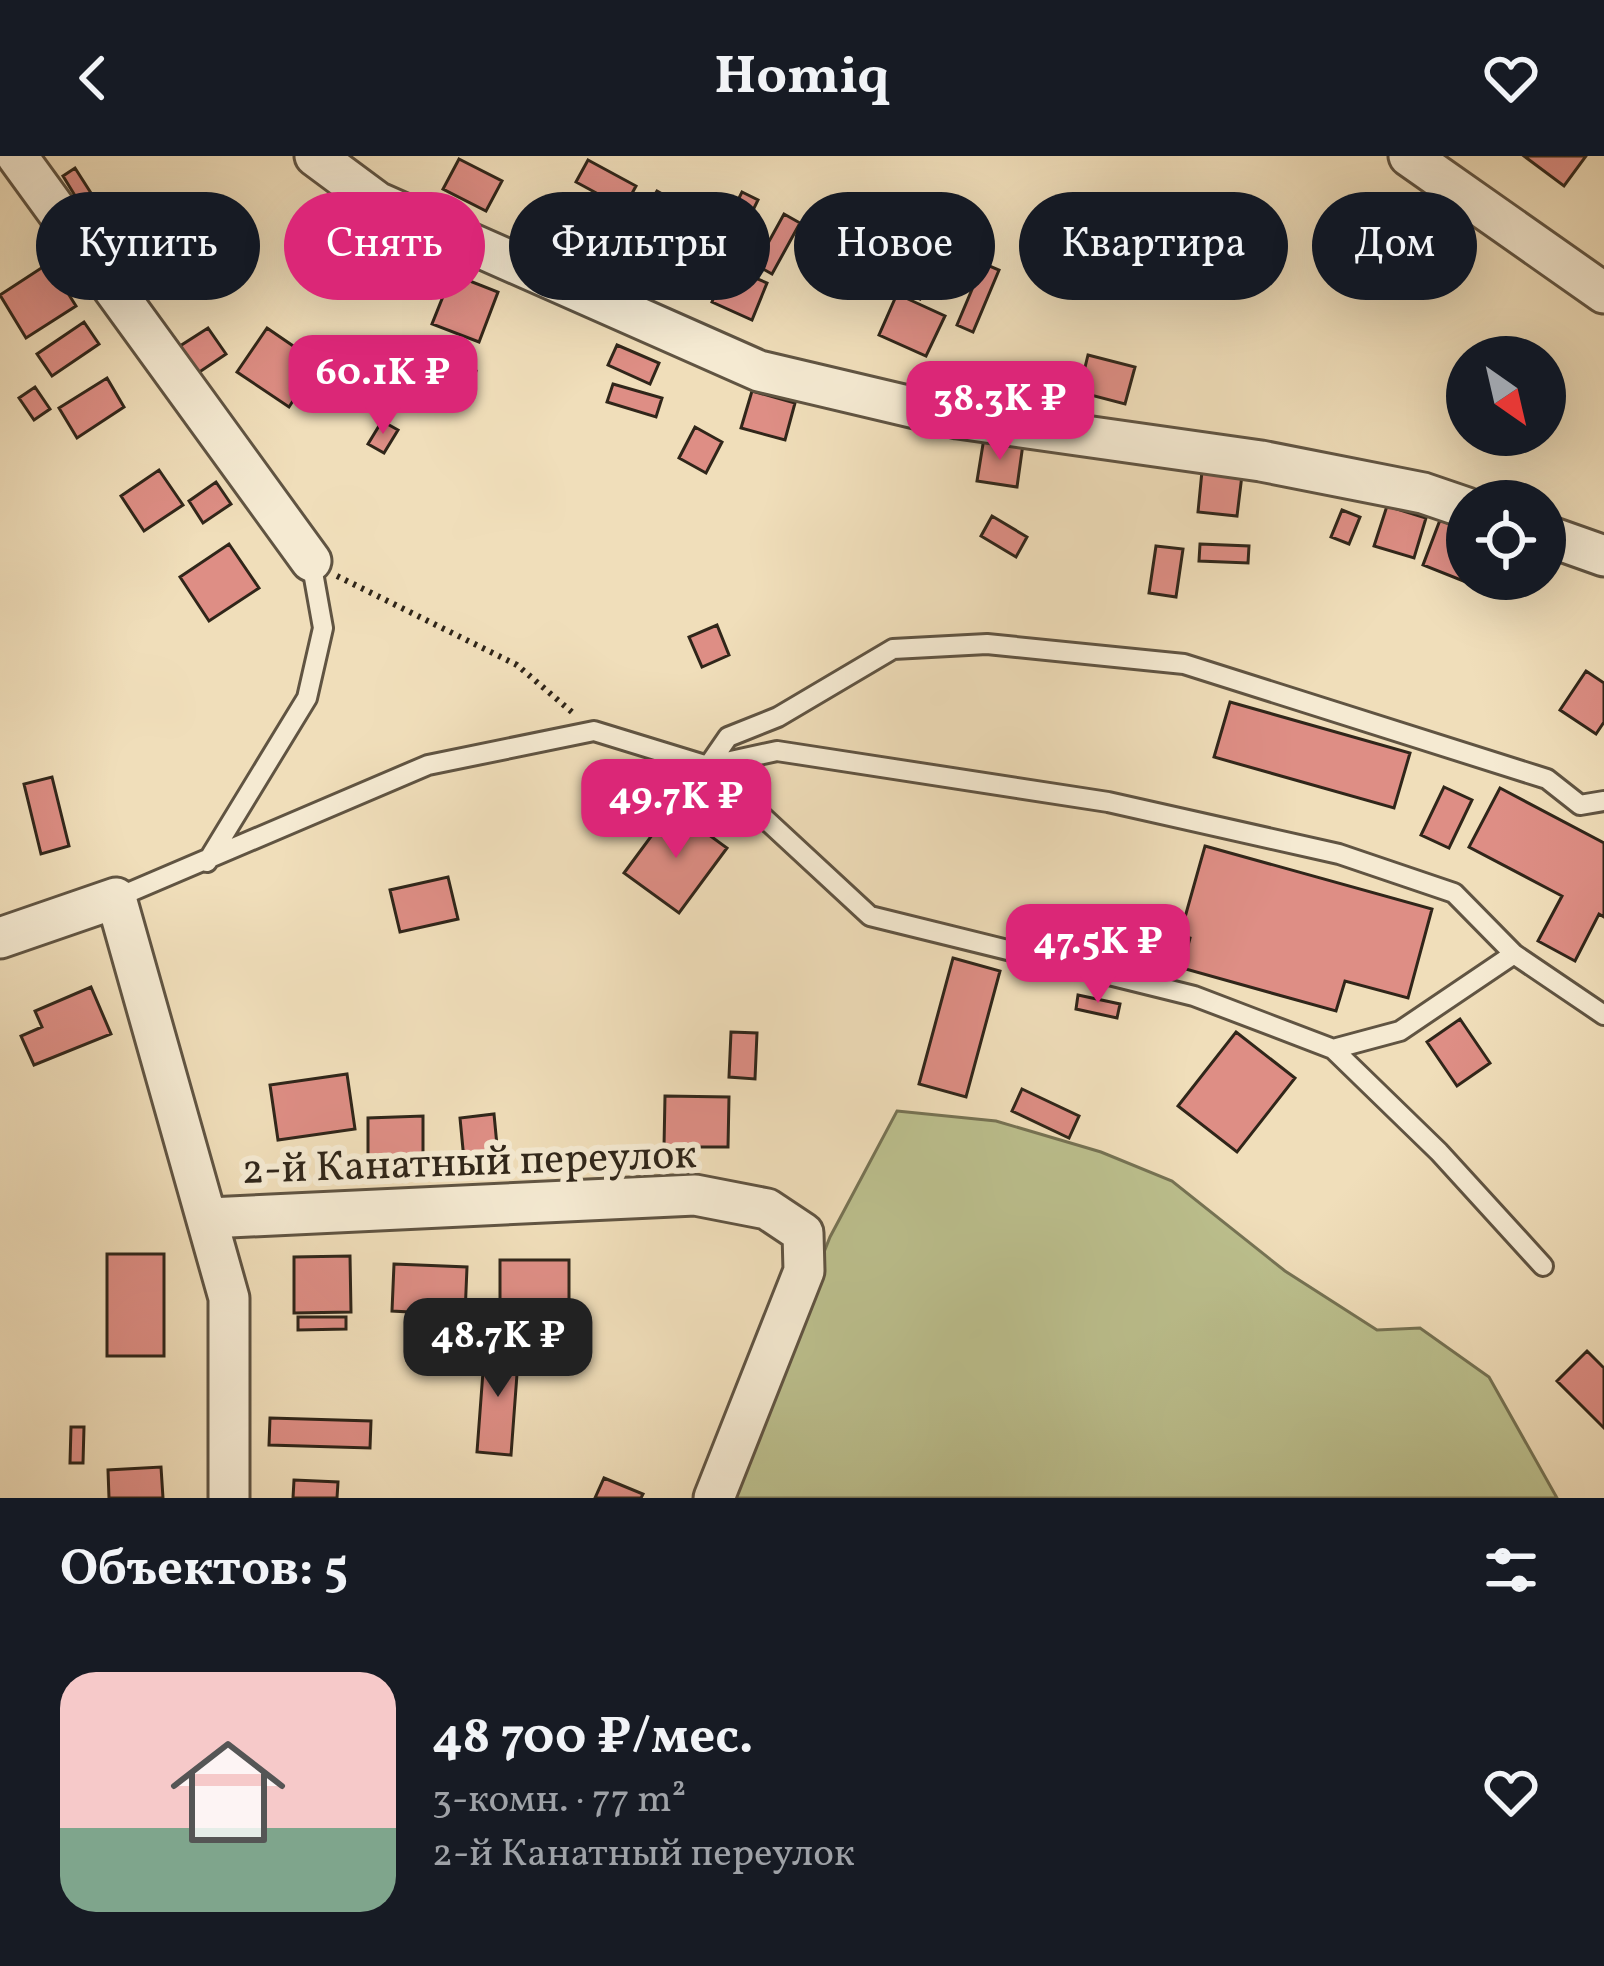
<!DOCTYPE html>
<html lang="ru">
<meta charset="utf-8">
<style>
body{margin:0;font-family:Vollkorn,serif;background:#242831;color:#f1f3f6;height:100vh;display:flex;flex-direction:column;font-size:45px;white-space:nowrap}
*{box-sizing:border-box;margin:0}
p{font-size:39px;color:#9ea1a6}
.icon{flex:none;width:66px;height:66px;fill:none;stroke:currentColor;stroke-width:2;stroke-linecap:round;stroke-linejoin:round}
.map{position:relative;height:1342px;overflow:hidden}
.drawer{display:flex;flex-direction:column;background:#171b24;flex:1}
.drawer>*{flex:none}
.top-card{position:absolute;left:36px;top:36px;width:1533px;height:108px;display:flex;gap:24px}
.needle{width:78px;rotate:146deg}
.fabs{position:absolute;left:1446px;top:180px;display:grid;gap:24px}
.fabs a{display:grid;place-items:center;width:120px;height:120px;border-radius:50%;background:#171b24;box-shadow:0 12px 48px #0002;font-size:60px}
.price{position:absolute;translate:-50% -102px;padding:0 27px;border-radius:24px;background:#db2777;color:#fff;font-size:39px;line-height:78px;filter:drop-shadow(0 3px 6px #0008)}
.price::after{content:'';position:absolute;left:50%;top:72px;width:36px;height:27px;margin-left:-18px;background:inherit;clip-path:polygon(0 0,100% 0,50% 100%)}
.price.on{background:#222;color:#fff}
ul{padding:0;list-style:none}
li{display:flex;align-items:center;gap:36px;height:300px;padding:0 60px}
li span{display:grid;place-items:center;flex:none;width:336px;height:240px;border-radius:36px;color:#555}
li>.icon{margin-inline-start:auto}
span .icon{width:144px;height:144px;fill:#fffc;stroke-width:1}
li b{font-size:51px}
h2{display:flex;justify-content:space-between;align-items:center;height:144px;padding:0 60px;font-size:51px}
.chip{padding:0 42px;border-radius:54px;background:#171b24;box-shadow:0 12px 48px #0002;font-size:42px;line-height:108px}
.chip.on{background:#db2777;color:#fff}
header{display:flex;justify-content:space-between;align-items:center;height:156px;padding:0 60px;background:#171b24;font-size:54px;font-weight:700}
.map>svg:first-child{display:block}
.green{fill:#bcc08e;stroke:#767354;stroke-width:3}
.building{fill:#de8e85;stroke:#30261a;stroke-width:3}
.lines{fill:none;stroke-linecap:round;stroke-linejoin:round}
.service-casing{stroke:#605442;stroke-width:24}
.minor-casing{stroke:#605442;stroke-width:45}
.path{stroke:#30261a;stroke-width:6;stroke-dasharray:3 6;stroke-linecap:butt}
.service{stroke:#f5ead2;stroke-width:18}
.minor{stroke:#f5ead2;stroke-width:39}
.labels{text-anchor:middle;stroke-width:12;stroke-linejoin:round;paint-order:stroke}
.street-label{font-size:42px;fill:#30261a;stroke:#f5ead2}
</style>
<header><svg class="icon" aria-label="back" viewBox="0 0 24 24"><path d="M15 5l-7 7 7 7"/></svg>Homiq<svg class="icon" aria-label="heart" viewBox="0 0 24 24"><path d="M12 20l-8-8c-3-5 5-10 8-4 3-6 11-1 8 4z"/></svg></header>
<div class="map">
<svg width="1604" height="1342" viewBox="0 0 1604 1342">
<rect width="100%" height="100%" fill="#f0deba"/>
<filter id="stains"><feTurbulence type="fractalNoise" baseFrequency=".00167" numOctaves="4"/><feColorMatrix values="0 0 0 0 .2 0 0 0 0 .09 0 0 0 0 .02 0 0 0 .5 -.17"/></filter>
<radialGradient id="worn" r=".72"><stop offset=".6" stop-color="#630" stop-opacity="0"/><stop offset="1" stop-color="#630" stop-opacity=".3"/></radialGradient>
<!-- green -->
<path class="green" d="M897 955 996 965 1101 996 1172 1025 1285 1115 1377 1174 1420 1172 1489 1221 1557 1342H727L830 1081Z"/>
<!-- building -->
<path class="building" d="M1524 0H1586L1564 30Z
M459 3 502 25 486 55 443 33Z
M588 4 636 30 624 52 576 26Z
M75 12 98 48 85 56 63 20Z
M657 35 714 67 702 89 644 57Z
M742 36 758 44 739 83 723 74Z
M581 45 624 72 598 113 556 87Z
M934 54 959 66 941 106 916 94Z
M784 58 800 67 772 118 756 109Z
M641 72 686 99 660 142 615 115Z
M323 87 351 103 335 129 308 112Z
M954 95 999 114 973 176 957 169 973 131 944 118Z
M920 101 935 108 920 143 905 137Z
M49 107 76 150 26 182 0 139Z
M727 110 767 127 752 164 712 146Z
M452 118 498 136 479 186 432 168Z
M897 138 945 160 926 200 879 179Z
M84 166 99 188 52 220 37 198Z
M208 172 226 198 198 217 180 190Z
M267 172 318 207 289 251 237 216Z
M617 189 659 207 650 228 608 209Z
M1088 199 1135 211 1125 248 1079 236Z
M431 202 476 215 466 246 421 233Z
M107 222 124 251 77 282 59 252Z
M613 228 662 242 656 261 607 246Z
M35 231 50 253 34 264 19 242Z
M752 235 795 247 785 284 741 272Z
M382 265 398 274 384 297 368 288Z
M695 271 722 286 706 317 679 302Z
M984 282 1023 288 1017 331 977 325Z
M159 314 183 349 144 375 121 340Z
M1202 315 1242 319 1237 360 1198 356Z
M216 326 231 348 203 367 189 345Z
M1387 350 1426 362 1414 402 1374 390Z
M1342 354 1360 361 1349 388 1331 381Z
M992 360 1027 381 1016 401 981 380Z
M1440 364 1467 375V423H1473L1471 428 1423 409Z
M229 388 259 432 209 465 180 421Z
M1200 388 1249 390 1248 407 1199 405Z
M1156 390 1183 393 1176 441 1149 437Z
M717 469 729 499 702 511 689 481Z
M1586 515 1604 527V566L1596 578 1560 554Z
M1230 546 1410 597 1394 652 1214 601Z
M52 621 69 690 41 698 24 628Z
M1444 631 1472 644 1449 692 1421 679Z
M1500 632 1604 687V761L1599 758 1575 805 1538 785 1562 740 1469 691Z
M672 652 727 692 679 757 624 717Z
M1205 690 1432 753 1408 842 1345 825 1336 855 1182 812 1190 782 1180 779Z
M448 721 458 763 400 776 390 734Z
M953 802 1000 815 966 941 919 928Z
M91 831 111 878 34 909 21 880 42 871 35 855Z
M1078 839 1120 848 1117 862 1076 853Z
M1460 863 1490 907 1457 930 1427 886Z
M731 876 757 877 755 923 729 921Z
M1236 876 1295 922 1237 996 1178 950Z
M347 918 355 973 278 984 270 929Z
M1022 933 1079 960 1069 982 1012 955Z
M665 940 729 941 728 991H664Z
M494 958 498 1000 464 1004 460 962Z
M423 960V1008L368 1009V962Z
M107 1098H164V1200H107Z
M350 1100 351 1156 294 1157V1101Z
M500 1104H569V1158H500Z
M394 1108 467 1111 465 1159 392 1155Z
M298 1161H346V1173L298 1174Z
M485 1189 519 1191 511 1299 477 1296Z
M1587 1195 1604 1212V1272L1557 1225Z
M270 1262 371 1265 370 1292 269 1289Z
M71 1271H84L83 1307H70Z
M161 1311 163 1342H109L108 1314Z
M604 1322 643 1338 641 1342H595Z
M294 1324 338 1326 337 1342H293Z"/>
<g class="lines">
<defs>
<path id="service" d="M708 610 728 581 778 561 893 493 987 488 1184 508 1547 623 1580 649 1604 645
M708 610 777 595 1108 646 1339 698 1454 737 1514 798 1604 859
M207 706 307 542 323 472 311 405
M116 742 428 609 594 575 708 610 870 760 1194 840 1333 893 1439 996 1543 1110
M1333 893 1400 875 1514 798"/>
<path id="minor" d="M17 0 311 405
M315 0 377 46 759 215 958 262 1261 305 1423 337 1467 352
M1409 0 1604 137
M1545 379 1604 400
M0 782 116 742 229 1142V1342
M209 1062 695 1039 767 1053 803 1077 804 1115 714 1342"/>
</defs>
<!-- service casing -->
<use href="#service" class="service-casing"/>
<!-- minor casing -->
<use href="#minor" class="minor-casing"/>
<!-- path -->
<path class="path" d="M337 420 517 509 573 557"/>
<!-- service -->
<use href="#service" class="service"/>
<!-- minor -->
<use href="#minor" class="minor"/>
</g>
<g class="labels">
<!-- street labels -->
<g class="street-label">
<text transform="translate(469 1004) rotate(-2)" y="15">2-й Канатный переулок</text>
</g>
</g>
<rect width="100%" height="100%" filter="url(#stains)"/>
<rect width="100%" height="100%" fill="url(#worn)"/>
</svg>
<div class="fabs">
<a><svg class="needle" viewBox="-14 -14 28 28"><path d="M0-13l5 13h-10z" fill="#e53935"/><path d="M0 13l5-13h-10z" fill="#9ea1a6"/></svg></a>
<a><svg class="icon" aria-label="locate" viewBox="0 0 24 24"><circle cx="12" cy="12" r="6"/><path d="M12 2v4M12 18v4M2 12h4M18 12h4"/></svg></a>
</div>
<b class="price" style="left:383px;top:281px">60.1K ₽</b>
<b class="price" style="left:1000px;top:307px">38.3K ₽</b>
<b class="price" style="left:676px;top:705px">49.7K ₽</b>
<b class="price" style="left:1098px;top:850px">47.5K ₽</b>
<b class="price on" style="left:498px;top:1244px">48.7K ₽</b>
<div class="top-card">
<a class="chip">Купить</a>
<a class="chip on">Снять</a>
<a class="chip">Фильтры</a>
<a class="chip">Новое</a>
<a class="chip">Квартира</a>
<a class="chip">Дом</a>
</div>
</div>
<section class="drawer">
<h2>Объектов: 5<svg class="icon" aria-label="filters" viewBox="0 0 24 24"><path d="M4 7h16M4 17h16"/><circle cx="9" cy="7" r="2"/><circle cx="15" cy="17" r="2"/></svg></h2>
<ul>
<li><span style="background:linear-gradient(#f6c9c9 65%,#7fa58c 0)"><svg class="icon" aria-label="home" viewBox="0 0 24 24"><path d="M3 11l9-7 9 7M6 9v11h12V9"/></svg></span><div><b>48 700 ₽/мес.</b><p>3-комн. · 77 m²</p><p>2-й Канатный переулок</p></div><svg class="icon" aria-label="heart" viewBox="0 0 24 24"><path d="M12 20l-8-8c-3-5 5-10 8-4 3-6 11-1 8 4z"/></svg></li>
</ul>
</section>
